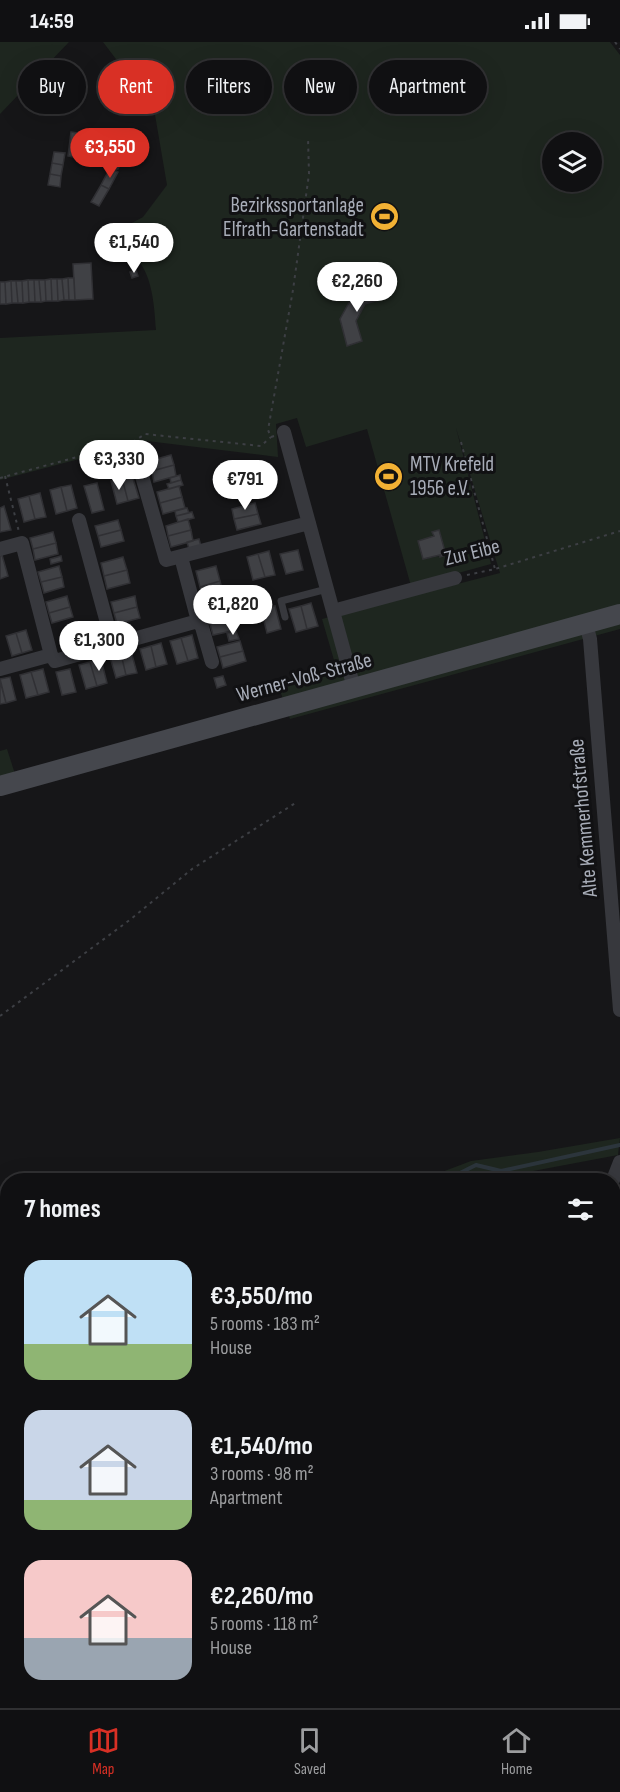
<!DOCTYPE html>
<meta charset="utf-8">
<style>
body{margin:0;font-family:"Sofia Sans Condensed",sans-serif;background:#19191b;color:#f1f3f6;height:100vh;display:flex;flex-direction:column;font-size:22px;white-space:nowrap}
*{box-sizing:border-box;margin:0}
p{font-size:20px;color:#9c9d9f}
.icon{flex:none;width:33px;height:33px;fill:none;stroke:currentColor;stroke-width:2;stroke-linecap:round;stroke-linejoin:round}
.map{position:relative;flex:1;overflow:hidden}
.drawer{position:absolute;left:0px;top:1131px;width:621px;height:536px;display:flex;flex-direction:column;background:#101012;border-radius:24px 24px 0 0;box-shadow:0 6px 24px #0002,0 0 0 2px #303032}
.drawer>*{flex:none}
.hud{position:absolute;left:18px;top:18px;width:585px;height:54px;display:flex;gap:12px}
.tools{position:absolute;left:542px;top:90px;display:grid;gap:12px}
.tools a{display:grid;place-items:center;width:60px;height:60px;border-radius:50%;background:#101012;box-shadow:0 6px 24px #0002,0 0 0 2px #303032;font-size:30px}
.price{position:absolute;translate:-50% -51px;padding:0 14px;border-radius:21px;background:#fff;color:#222;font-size:20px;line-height:39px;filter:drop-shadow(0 2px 3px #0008)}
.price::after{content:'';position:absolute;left:50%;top:36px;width:18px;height:14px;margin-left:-9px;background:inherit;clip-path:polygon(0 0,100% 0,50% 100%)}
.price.selected{background:#d93025;color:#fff}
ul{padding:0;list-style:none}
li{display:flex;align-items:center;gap:18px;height:150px;padding:0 24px}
li span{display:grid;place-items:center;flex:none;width:168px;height:120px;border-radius:18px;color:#555}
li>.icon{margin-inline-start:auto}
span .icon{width:72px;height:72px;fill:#fffc;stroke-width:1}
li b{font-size:26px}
h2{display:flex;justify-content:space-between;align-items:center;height:72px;padding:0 24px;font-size:26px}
.tag{padding:0 21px;border-radius:27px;background:#101012;box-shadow:0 6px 24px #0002,0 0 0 2px #303032;font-size:21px;line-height:54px}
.tag.selected{background:#d93025;color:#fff}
.status{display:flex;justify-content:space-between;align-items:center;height:42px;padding:0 30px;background:#101012;direction:ltr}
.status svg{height:16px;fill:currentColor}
.dock{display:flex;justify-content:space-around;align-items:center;height:84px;border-top:2px solid #303032;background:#101012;font-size:16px;color:#9c9d9f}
.dock a{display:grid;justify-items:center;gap:3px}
.dock .selected{color:#d93025}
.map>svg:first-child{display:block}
.green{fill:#1e261f;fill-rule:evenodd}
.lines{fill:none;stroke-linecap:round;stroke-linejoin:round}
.stream{stroke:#2c353c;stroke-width:4}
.building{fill:#404145;stroke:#303034;stroke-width:1.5}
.path{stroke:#3d3f44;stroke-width:2;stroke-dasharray:3 4.5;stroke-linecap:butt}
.service{stroke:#37383d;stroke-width:7}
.minor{stroke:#37383d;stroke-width:14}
.tertiary{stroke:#37383d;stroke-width:16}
.secondary{stroke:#45474d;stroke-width:20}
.labels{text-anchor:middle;stroke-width:6;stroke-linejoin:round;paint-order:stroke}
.poi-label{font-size:21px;fill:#a8adb8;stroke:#111113;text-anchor:end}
.street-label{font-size:21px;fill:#a8adb8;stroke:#111113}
</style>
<div class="status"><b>14:59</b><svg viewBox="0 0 49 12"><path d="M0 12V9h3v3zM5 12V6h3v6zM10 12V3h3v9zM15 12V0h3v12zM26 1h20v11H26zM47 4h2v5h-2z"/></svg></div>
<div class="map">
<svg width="620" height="1666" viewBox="0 0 620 1666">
<rect width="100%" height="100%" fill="#161618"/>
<!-- green -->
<path class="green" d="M0 0H69L0 72Z
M103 0H610L620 13V587L290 677 277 640 336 625 322 577 500 531 456 386 491 522 411 544 367 387 306 405 297 376 276 382 278 415 147 399 0 438V296L156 288C154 263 153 231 133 213 127 208 114 207 106 205L104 196 143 175 167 143 154 67ZM552 100H591V140H552ZM378 243 382 257 365 262 356 279 362 299 348 304 340 277 355 250ZM439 488 446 513 423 517 418 499 434 494 432 490Z
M7 707 15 732 0 736V709Z
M620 1096 618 1113 486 1138H421L471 1119 538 1110Z"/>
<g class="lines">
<!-- stream -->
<path class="stream" d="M446 1138 476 1123 501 1129 620 1103
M190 1666 191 1659"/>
</g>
<!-- building -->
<path class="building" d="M71 90 92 93 87 118 68 114Z
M101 97 107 98 102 121 87 118 90 101 96 100 100 102Z
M107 98 112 99 111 105 117 106 121 102 125 104 123 109H118L117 119 120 123 118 127 113 128 110 125V122L102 121Z
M54 110 65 111 63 123 52 121Z
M52 121 63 123 61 134 50 132Z
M110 126 118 130 109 147 101 143Z
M50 132 61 134 60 145 48 143Z
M101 143 109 147 99 164 91 160Z
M91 221 93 257 75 258 73 222Z
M136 228 138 234 132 236 130 230Z
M68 236 69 258H64L62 237Z
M68 236H74L75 258H69Z
M51 237 52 259H46L45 238Z
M51 237H57L58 259H52Z
M57 237H62L64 258 58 259Z
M28 238 29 260 23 261 22 239Z
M28 238H34L35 260H29Z
M34 238H39L41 260H35Z
M39 238H45L46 259 41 260Z
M11 239 12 261 6 262 5 240Z
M11 239H16L18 261H12Z
M16 239H22L23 261H18Z
M0 240H5L6 262H0Z
M378 243 382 257 365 262 356 279 362 299 347 304 340 277 355 250Z
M171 413 174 423 152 429 149 419Z
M174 423 176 434 154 440 152 429Z
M245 424 248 435 224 441 221 430Z
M132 433 139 456 128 459 122 436Z
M180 433 181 438 171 441 170 436Z
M248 435 251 445 227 452 224 441Z
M122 436 128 459 117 462 111 439Z
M181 438 183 443 169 447 167 442Z
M97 441 104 468 92 471 84 444Z
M71 443 77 466 67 469 61 445Z
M179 444 182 455 160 461 157 450Z
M61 445 67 469 56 472 50 448Z
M40 451 46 475 35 477 29 454Z
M29 454 35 477 24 480 18 457Z
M182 455 185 466 163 472 160 461Z
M255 461 258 472 234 477 232 467Z
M4 464 11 488 0 490V466Z
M187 466 189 471 176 474 175 469Z
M192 470 194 476 178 480 176 474Z
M258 472 261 482 237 488 234 477Z
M188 477 191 488 168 494 166 484Z
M118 478 121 488 98 494 95 484Z
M121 488 124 499 101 505 98 494Z
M191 488 193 499 171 505 168 494Z
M439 488 446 513 440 515V513L423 517 418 499 434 494 432 490Z
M53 490 56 501 33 507 30 496Z
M199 497 201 504 189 507 187 500Z
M56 501 58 512 35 518 33 507Z
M298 508 303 528 286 532 280 512Z
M269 509 275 533 265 535 258 512Z
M258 512 265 535 253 538 247 515Z
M2 513 8 534 0 537V514Z
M61 514 62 519 51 522 50 517Z
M123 515 127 528 104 534 101 521Z
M59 524 62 535 41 540 38 530Z
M216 524 220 539 200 545 196 529Z
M127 528 130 541 107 547 104 534Z
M62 535 64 545 44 551 41 540Z
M220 539 224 555 204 561 200 545Z
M67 554 70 565 49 571 46 560Z
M135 554 137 565 114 571 111 560Z
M311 561 318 584 307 587 301 564Z
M230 564 233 576 210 582 207 570Z
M275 564 281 587 267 591 261 567Z
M301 564 307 587 296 590 289 567Z
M70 565 73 575 52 581 49 571Z
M137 565 140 576 117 582 114 571Z
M233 576 236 588 213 593 210 582Z
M26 588 32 608 22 611 16 591Z
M236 589 239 597 229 599 227 591Z
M16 591 22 611 12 614 6 594Z
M192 593 198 616 188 619 181 596Z
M181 596 188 619 177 622 170 599Z
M240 599 243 609 220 615 217 605Z
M161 601 167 622 156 625 151 604Z
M151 604 156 625 146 628 140 607Z
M131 609 137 631 126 633 121 612Z
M243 609 246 619 223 626 220 615Z
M121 612 126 633 116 636 110 615Z
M101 617 107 641 97 644 90 620Z
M90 620 97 644 86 647 79 623Z
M43 627 49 650 38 653 31 630Z
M70 627 76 650 62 653 56 630Z
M31 630 38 653 26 656 20 633Z
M223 634 226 643 217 646 214 636Z
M10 635 16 658 6 661 0 637Z
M0 639 6 661 0 662Z
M47 1659 49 1666H31L30 1662Z"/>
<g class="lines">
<!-- path -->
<path class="path" d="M615 0 620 7
M274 394 271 395 268 388 293 248 309 132 308 96
M133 400 145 392 261 404 271 395
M461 400 495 527
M5 434 19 490
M0 436 132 400 135 409
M467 533 495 527 620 489
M0 974 131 877 192 827 297 760
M0 1615 8 1646"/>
<!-- service -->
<path class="service" d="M285 575 281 559 327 547
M614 1410H615"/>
<!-- minor -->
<path class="minor" d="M284 390 354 646
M138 420 166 518 309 481
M79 478 113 603
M0 507 22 501 51 613 55 619 198 579 181 515
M333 569 455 536
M198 579 202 585 212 620
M586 582 590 597 620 968
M0 627 51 613
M613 1138 620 1120
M614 1569 620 1566
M463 1666 472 1659"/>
<!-- tertiary -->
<path class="tertiary" d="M0 1659 2 1666"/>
<!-- secondary -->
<path class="secondary" d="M0 744 620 572"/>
</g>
<!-- icons -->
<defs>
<symbol id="stadium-disc" viewBox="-11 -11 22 22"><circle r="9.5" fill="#f2b134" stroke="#111113"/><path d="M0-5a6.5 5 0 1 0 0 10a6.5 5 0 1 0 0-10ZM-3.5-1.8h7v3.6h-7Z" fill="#111"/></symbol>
</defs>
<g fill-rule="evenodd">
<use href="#stadium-disc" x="368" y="158" width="33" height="33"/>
<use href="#stadium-disc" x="372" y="418" width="33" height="33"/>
</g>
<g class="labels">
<!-- poi labels -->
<g class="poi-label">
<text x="364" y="170">Bezirkssportanlage<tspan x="364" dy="24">Elfrath-Gartenstadt</tspan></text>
<text x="410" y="429" text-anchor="start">MTV Krefeld<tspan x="410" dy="24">1956 e.V.</tspan></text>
</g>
<!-- street labels -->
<g class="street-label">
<text transform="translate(472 510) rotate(-14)" y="7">Zur Eibe</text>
<text transform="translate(304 635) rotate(-15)" y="7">Werner-Voß-Straße</text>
<text transform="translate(583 776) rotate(-95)" y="7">Alte Kemmerhofstraße</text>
</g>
</g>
</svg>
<div class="tools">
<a><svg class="icon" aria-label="layers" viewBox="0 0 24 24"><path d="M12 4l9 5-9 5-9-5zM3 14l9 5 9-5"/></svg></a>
</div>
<b class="price selected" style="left:110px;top:137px">€3,550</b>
<b class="price" style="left:134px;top:232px">€1,540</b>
<b class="price" style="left:357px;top:271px">€2,260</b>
<b class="price" style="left:119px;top:449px">€3,330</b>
<b class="price" style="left:245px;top:469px">€791</b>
<b class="price" style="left:233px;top:594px">€1,820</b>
<b class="price" style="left:99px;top:630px">€1,300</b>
<div class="hud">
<a class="tag">Buy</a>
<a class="tag selected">Rent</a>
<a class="tag">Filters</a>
<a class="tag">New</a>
<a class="tag">Apartment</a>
</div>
<section class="drawer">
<h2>7 homes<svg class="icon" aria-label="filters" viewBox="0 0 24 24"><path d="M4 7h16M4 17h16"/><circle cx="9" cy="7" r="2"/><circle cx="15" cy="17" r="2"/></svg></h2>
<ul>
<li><span style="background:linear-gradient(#bfe0f5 70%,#8fb573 0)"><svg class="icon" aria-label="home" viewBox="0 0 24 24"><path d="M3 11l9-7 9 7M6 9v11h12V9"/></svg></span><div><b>€3,550/mo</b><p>5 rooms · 183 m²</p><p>House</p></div></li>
<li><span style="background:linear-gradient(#c9d6e8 75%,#8fb573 0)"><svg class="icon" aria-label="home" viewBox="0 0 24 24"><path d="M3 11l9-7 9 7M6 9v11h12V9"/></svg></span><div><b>€1,540/mo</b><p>3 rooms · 98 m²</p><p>Apartment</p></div></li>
<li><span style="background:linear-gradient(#f6c9c9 65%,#9aa5b1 0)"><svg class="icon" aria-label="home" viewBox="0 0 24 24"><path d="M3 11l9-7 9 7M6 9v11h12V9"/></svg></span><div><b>€2,260/mo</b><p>5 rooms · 118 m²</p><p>House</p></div></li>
</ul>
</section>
</div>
<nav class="dock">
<a class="selected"><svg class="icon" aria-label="map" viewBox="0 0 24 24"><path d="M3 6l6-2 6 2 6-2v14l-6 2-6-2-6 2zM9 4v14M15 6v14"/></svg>Map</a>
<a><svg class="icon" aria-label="saved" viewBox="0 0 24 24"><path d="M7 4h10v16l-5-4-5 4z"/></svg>Saved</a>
<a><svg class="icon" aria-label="home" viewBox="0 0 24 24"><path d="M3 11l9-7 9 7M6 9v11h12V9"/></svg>Home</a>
</nav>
